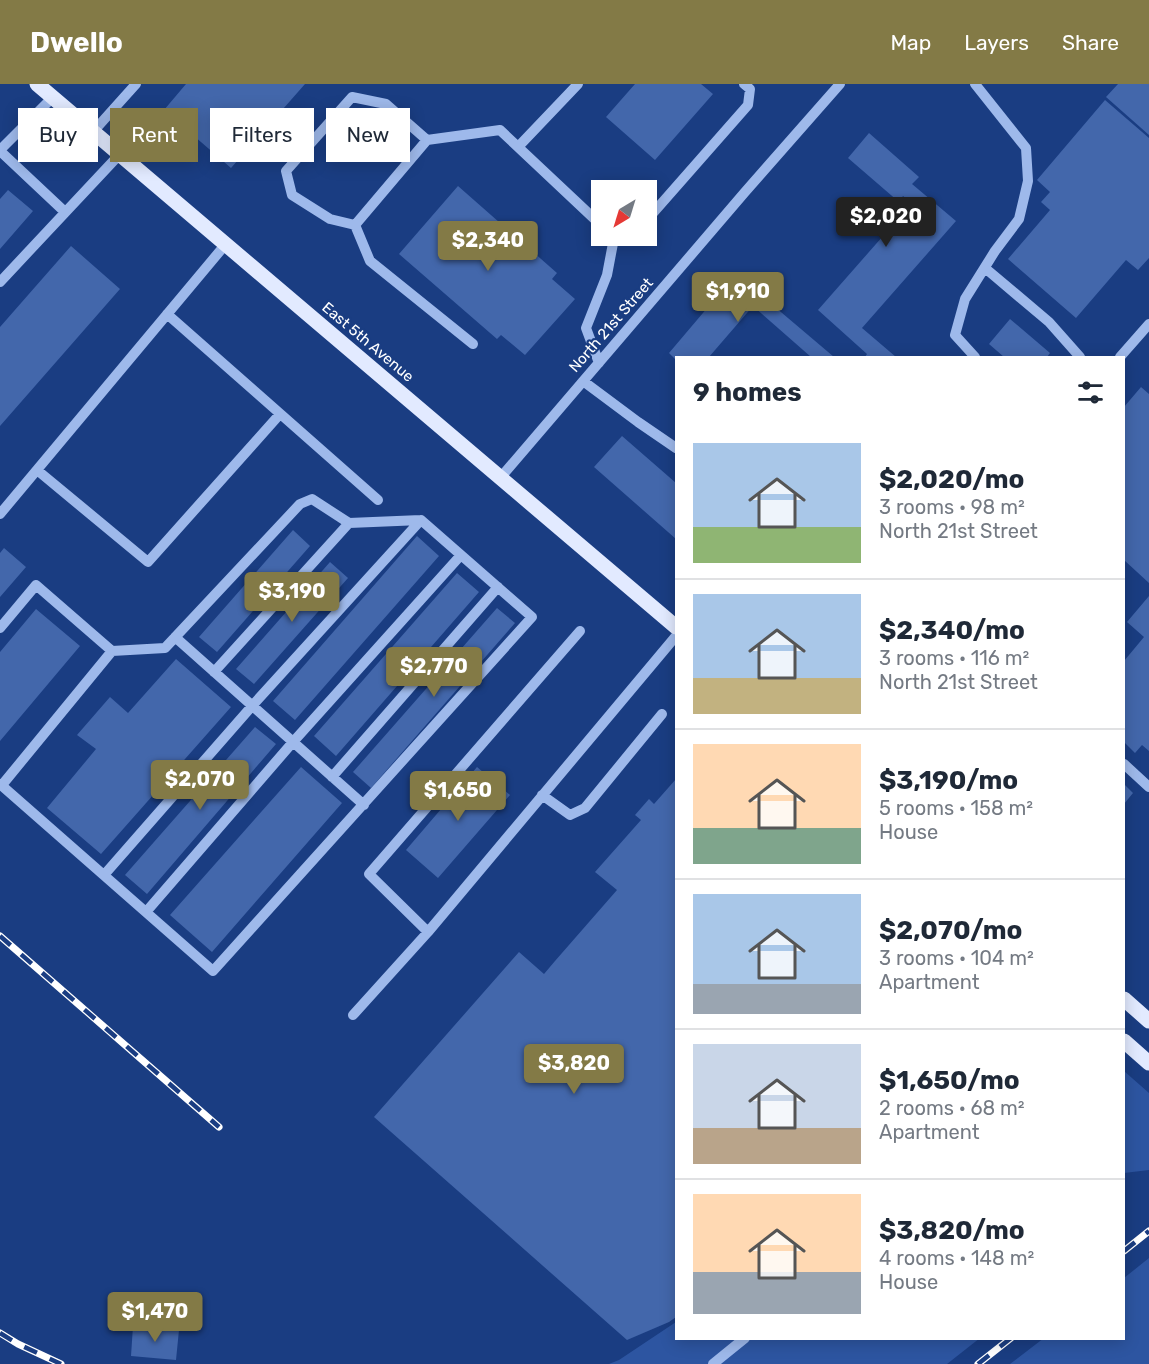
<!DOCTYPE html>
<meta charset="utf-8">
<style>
body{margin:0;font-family:Rubik,sans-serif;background:#f6f6f7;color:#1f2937;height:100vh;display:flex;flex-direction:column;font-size:22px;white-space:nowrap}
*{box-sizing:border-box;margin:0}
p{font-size:20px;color:#747a83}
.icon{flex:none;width:33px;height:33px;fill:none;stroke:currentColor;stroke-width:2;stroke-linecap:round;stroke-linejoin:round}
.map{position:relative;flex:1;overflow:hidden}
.panel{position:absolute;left:675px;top:272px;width:450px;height:984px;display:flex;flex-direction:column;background:#fff;border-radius:0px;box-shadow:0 3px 15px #0003}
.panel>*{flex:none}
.hud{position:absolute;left:18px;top:24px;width:567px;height:54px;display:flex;gap:12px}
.needle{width:39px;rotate:218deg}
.tools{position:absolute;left:591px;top:96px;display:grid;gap:12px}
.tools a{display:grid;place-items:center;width:66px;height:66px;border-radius:0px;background:#fff;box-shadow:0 3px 15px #0003;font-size:30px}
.price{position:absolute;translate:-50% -51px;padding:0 14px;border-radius:6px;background:#837a46;color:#fff;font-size:20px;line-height:39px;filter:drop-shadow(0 2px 3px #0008)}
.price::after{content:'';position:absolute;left:50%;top:36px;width:18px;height:14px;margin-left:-9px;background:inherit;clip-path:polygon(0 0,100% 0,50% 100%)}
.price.selected{background:#222;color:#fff}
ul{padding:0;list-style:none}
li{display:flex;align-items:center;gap:18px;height:150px;padding:0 18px}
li+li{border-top:2px solid #e0e1e3}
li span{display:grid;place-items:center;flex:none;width:168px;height:120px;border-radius:0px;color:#555}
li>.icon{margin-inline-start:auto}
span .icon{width:72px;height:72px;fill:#fffc;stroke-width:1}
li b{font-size:26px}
h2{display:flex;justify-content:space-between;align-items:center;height:72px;padding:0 18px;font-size:26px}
.tag{padding:0 21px;border-radius:0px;background:#fff;box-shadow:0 3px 15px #0003;font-size:21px;line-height:54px}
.tag.selected{background:#837a46;color:#fff}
header{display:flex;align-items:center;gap:36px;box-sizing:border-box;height:84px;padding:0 30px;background:#837a46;color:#fff}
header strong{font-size:28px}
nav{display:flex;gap:33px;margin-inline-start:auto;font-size:21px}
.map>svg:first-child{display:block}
.green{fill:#2d55a1}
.building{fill:#4367ab}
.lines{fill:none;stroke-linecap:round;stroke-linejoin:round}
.minor{stroke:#9eb9eb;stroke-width:10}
.major{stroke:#e2eaff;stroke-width:15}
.rail-casing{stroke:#fff;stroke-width:7}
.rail{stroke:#1a3d82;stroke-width:4.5;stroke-dasharray:14;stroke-linecap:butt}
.labels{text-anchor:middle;stroke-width:4.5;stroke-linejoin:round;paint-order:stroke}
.street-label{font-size:15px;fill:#fff;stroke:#1a3d82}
</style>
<header>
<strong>Dwello</strong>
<nav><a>Map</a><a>Layers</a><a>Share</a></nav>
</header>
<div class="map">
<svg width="1149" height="1280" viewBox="0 0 1149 1280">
<rect width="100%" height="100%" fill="#1a3d82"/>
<!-- green -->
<path class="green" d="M1124 987 1149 1009V1086L1124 1089Z
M1149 1174V1280H1010L1044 1254H1124V1194Z
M676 1238V1254H980L947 1280H609L619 1276Z"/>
<!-- building -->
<path class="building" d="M186 0H305L231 84 164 26Z
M635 0H701L713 10 655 76 606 33Z
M1118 0H1149V51L1106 13Z
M1105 16 1149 54V174L1138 186 1126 176 1076 234 1008 175 1050 126 1041 118 1050 108 1037 96Z
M869 49 919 93 912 100 956 137 862 244 896 273H865L867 270 818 226 912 119 903 112 899 118 848 74Z
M458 102 557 189 552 195 575 215 525 271 501 251 497 255 399 170Z
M8 106 33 127 0 165V115Z
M71 162 120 205 0 342V243Z
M736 190 834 273H811L753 222 709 273H676V276L669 269Z
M1010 235 1050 269 1047 273H1004L989 260Z
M1141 303 1149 310V499L1124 476V323Z
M622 352 676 399V455L594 383Z
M293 446 310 462 217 568 199 553Z
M417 452 439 472 295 636 273 617Z
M4 464 26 483 0 513V469Z
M330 478 348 494 254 600 236 585Z
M457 489 479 508 336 672 314 652Z
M1149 512V667L1142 661 1135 669 1124 658V577L1144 553 1127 538Z
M497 524 515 539 371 704 353 688Z
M36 525 80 562 0 657V568Z
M176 575 231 623 101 770 47 724 96 665 77 651 110 613 128 629Z
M255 643 276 660 147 810 125 791Z
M301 683 342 719 212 868 170 831Z
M477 683 510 711 438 794 406 766Z
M676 695V1233L669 1238 627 1256 374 1033 519 868 544 890 555 877 617 806 595 788 641 736 635 731 649 715 654 720Z
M1124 700 1133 709 1124 720Z
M133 1242 179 1246 176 1276 131 1272Z"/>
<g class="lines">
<!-- minor -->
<path class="minor" d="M92 49 136 0
M427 56 386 20 352 13 286 87 292 111 330 135 355 141 427 56 500 46 602 142
M518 63 578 0
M0 66 52 14
M0 67 65 128
M646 137 748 21 750 5 744 0
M355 141 370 177 473 260
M985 184 1049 238 1080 273
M0 198 119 71
M167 230 378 416
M975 273 955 251 965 215 995 167 1019 135 1028 97 1026 64 975 0
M1120 273 1149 240
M599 279 586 244 607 191 614 154 611 152
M583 297 638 338 676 364
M37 386 148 478 280 330
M501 393 745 108 840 0
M0 430 225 161
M0 544 36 501 112 567 165 564 300 420 312 415 349 439 421 436 532 533 213 887 0 700
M175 553 364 721
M214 588 349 439
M1124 680 1149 703
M332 693 498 503
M2 701 112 567
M542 711 570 731 585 724 662 630
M104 791 252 622 421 436
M146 828 293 658 461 471
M428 848 369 790 580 547
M353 931 428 848 676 552
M713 1280 745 1254"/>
<!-- major -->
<path class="major" d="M37 0 676 543
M1124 915 1149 937
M1124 957 1149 979"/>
<defs>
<path id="rail" d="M0 852 219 1043
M1124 1167 1149 1147
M0 1249 18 1260 61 1280
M978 1280 1011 1254"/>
</defs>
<!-- rail casing -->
<use href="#rail" class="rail-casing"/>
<!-- rail -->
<use href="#rail" class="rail"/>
</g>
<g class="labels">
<!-- street labels -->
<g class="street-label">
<text transform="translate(611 241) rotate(-49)" y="5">North 21st Street</text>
<text transform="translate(368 258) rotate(40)" y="5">East 5th Avenue</text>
</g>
</g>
</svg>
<div class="tools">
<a><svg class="needle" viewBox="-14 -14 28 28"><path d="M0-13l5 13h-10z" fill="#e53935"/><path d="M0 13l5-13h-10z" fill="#747a83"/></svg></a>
</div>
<b class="price selected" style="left:886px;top:164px">$2,020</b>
<b class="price" style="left:488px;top:188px">$2,340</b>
<b class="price" style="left:738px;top:239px">$1,910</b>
<b class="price" style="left:292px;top:539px">$3,190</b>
<b class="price" style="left:434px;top:614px">$2,770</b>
<b class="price" style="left:200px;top:727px">$2,070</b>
<b class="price" style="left:458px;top:738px">$1,650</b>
<b class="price" style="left:574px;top:1011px">$3,820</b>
<b class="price" style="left:155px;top:1259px">$1,470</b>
<div class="hud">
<a class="tag">Buy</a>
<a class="tag selected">Rent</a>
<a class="tag">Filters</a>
<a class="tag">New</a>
</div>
<section class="panel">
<h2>9 homes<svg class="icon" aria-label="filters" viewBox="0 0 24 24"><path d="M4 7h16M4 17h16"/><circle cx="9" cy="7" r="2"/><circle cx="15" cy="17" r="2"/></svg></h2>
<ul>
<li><span style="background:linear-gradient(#a9c7e8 70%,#8fb573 0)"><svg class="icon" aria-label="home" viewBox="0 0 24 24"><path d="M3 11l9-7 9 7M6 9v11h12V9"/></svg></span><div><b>$2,020/mo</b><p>3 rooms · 98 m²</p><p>North 21st Street</p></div></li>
<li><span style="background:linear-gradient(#a9c7e8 70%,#c2b280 0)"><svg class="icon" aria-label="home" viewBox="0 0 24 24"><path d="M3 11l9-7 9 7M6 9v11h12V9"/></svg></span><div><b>$2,340/mo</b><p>3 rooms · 116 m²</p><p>North 21st Street</p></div></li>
<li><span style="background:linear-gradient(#ffd9b3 70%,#7fa58c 0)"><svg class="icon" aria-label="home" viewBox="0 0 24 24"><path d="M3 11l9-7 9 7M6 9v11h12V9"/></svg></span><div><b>$3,190/mo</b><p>5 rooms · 158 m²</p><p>House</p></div></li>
<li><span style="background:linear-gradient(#a9c7e8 75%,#9aa5b1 0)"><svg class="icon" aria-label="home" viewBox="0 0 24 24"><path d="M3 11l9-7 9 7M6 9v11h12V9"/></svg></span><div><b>$2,070/mo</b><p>3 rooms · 104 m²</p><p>Apartment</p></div></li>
<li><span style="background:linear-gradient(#c9d6e8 70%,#b9a48a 0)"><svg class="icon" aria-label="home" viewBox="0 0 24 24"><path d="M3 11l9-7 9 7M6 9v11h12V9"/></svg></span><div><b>$1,650/mo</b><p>2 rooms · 68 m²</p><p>Apartment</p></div></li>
<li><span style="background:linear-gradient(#ffd9b3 65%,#9aa5b1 0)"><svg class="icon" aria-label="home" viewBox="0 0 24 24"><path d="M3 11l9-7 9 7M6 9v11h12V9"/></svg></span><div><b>$3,820/mo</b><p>4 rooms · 148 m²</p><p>House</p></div></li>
</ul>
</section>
</div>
